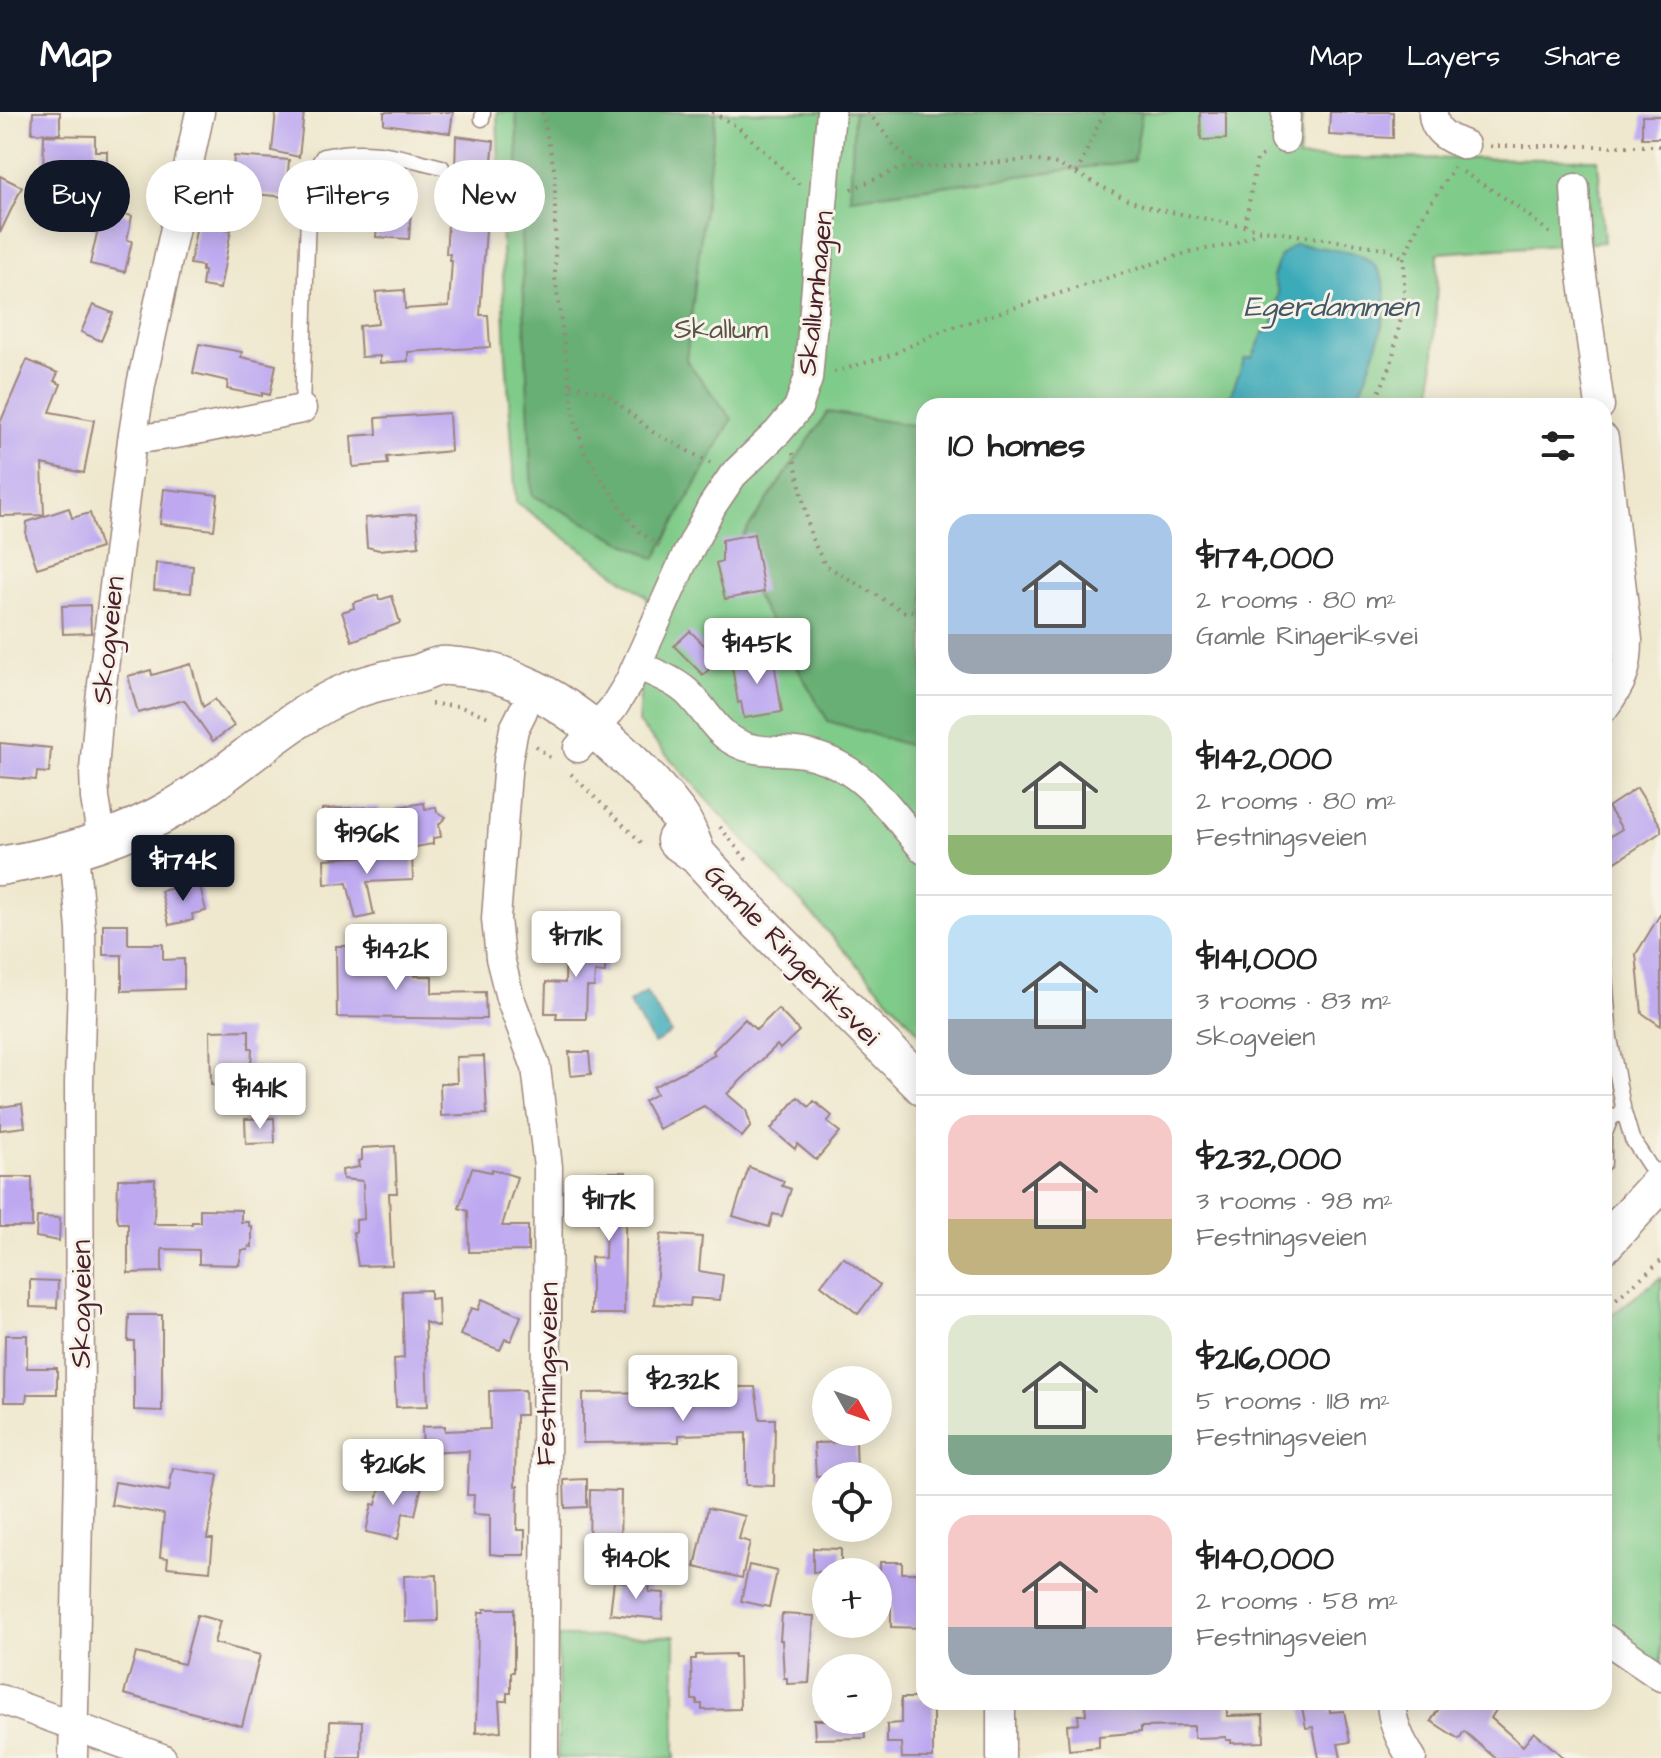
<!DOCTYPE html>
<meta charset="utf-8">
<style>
body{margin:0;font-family:"Architects Daughter",sans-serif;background:#f2f2f2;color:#222;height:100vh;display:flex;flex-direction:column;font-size:30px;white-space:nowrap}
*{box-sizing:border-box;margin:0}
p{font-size:26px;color:#767676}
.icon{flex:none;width:44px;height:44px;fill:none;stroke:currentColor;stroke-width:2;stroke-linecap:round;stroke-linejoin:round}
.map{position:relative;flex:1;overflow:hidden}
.panel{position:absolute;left:916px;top:286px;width:696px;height:1312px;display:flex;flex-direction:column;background:#fff;border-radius:24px;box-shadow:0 4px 20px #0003}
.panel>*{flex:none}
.banner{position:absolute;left:24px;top:48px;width:760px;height:72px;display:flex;gap:16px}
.needle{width:52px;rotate:130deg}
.controls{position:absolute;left:812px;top:1254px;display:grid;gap:16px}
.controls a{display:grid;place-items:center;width:80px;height:80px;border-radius:50%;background:#fff;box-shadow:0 4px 20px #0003;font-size:40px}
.price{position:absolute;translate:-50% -68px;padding:0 18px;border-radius:8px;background:#fff;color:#222;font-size:26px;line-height:52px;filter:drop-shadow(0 2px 4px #0008)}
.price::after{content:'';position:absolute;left:50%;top:48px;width:24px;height:18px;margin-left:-12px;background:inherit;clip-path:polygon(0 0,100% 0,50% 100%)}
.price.active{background:#111827;color:#fff}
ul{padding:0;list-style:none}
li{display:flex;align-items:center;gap:24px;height:200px;padding:0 32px}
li+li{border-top:2px solid #e0e0e0}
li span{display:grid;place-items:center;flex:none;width:224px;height:160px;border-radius:24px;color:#555}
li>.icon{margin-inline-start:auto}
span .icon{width:96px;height:96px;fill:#fffc;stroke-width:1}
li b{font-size:34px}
h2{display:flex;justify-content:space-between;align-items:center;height:96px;padding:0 32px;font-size:34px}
.tag{padding:0 28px;border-radius:36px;background:#fff;box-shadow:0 4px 20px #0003;font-size:28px;line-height:72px}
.tag.active{background:#111827;color:#fff}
header{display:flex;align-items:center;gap:48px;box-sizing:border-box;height:112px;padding:0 40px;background:#111827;color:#fff}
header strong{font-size:38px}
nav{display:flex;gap:44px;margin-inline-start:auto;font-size:28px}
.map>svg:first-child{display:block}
.green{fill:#7fcb89;stroke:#64755a;stroke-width:2}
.forest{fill:#67af75;stroke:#586750;stroke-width:2}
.water{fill:#3baab9;stroke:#426472;stroke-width:2}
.building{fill:#bea9f1}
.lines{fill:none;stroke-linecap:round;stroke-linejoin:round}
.service-casing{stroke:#9c847c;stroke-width:17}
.minor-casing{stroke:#9c847c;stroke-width:31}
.secondary-casing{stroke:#9c847c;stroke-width:41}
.path{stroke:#9c847c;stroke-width:4;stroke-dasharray:2 6;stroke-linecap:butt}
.service{stroke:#fff;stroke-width:14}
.minor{stroke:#fff;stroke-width:28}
.secondary{stroke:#fff;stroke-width:38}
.labels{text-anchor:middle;stroke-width:6;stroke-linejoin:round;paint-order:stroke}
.street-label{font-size:28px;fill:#4a1f2b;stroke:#f7f3e8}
.park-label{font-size:28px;fill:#5a5347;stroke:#f7f3e8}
.water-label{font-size:30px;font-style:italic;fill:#445764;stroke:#f7f3e8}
</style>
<header>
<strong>Map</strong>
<nav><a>Map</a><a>Layers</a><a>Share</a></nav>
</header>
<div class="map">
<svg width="1661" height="1646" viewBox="0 0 1661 1646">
<rect width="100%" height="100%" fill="#f7f3e8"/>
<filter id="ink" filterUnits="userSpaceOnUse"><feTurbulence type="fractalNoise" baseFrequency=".0125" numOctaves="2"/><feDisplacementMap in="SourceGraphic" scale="16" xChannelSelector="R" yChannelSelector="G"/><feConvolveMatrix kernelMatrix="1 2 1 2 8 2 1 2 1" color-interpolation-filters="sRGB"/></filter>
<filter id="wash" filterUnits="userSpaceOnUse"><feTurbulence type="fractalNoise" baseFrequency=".006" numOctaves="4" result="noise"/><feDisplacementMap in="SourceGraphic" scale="32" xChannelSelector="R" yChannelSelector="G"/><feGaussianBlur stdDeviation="1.8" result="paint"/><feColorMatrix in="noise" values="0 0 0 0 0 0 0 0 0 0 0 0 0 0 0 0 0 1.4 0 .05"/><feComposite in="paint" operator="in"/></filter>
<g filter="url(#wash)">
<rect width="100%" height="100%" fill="#efe8ce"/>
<!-- green -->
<path class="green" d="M497 0H1302L1299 46 1598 47 1604 130 1438 141 1432 294H924V926L638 611 647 485 516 390 506 243Z
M1661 1165V1562L1604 1525V1209Z
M675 1524V1646H558V1525Z"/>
<!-- forest -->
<path class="forest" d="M516 0H716L686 248 732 307 655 447 532 383Z
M854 0H1142L1134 49 850 86Z
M828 300 924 315V638L828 609 731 441Z"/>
<!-- water -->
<path class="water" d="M1295 132C1314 135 1346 137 1363 145 1408 166 1373 247 1360 279L1354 291 1347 294H1229L1230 284 1245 246H1252L1264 220 1272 217 1279 180 1273 165 1280 144Z
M646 880 671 921 654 932 629 891Z"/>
<g id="blocks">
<!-- building -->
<path class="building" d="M33 0H60V22L32 21Z
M276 0H304L299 45 272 39Z
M384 0H453L450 21 384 12Z
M1200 0H1226V27L1201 28Z
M1330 0H1393V26L1329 23Z
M1642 4H1661V26H1642Z
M44 23 95 24V39H107V59L82 58V63L43 62Z
M456 24 494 29 491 58H497L496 90 488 89 480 203H488L490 235 408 240V249L380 251V244L361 245 359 214 378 212 376 180 404 178 405 197 449 194 452 148H449L450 142H446L449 97H454Z
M234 44 289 48 286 85 231 80Z
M380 62 413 64 409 127 376 125 378 102H370L372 80 379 81Z
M0 64 22 75 0 121Z
M91 94 132 104 127 128 132 129 125 160 90 152 98 117 86 114Z
M197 112 231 118 220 177 202 174 204 159H202V154L190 152Z
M93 193 113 201 101 229 81 220Z
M199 232 242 240 241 245 276 253 270 283 262 281V284L227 277 228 269 193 261Z
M27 248 58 261 54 269 61 272 50 300 94 308 84 361 42 352 44 403 0 404V311Z
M449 301 451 339 387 345 388 352 353 355 351 324 377 322 376 306Z
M164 377 218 383 214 418 160 412Z
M69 396 72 406 90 401 101 436 37 456 26 424 27 410Z
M416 402 419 434 379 438 367 435 365 406Z
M754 422 764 480 725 487 716 451 722 449V428Z
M156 451 193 454 191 481 154 478Z
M378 483 379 488 392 484 400 511 352 529 342 500 354 496 353 491Z
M90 493 91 521 63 522 62 494Z
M690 519 719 548 703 563 674 534Z
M773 543 782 600 744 606 741 590 738 591 731 549Z
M191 552 203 595 215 587 234 614 213 629 184 588 138 601 128 564 151 558 152 563Z
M0 631 51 636 49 661 37 660 36 668 0 665Z
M1637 676 1661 714V720L1614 751 1604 736V728L1622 717 1608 695Z
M424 691 425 697 436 695 437 700 446 705 439 712 441 725 433 726V732L404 737 397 695Z
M379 695 380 707 323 717 322 697Z
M412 742 413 768 367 770 374 803 356 807 347 771 325 772 324 747Z
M199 770 206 799 192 802 193 808 169 813 161 779Z
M1661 801V914L1642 901 1636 842Z
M103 812H128V832H163V848L184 847V877L122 879V843H103Z
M566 826 606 828 605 861 595 860 594 875H587L586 907H556L557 901H545L546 870 565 871Z
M336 834H367V854H415V864H432V881L485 880 486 907 337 905Z
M778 897 799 919 780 937 777 933 727 982 746 998 751 1014 742 1025 704 994 659 1017 644 989 656 982 653 975 715 943 713 939 745 907 756 918Z
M249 918V936H252L250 972 211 973 210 919Z
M569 940H589L591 962 571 964Z
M484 944 487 1002 441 1004 440 971H457L456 945Z
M798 985 809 995 814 989 832 1004 827 1010 840 1020 816 1048 797 1032 795 1037 771 1017Z
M22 992 25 1015 0 1018V995Z
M274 1006 275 1031 246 1032 245 1007Z
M395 1034 397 1081H389L392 1153 358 1154 353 1120H356V1108L364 1107 363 1069 343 1067 342 1058 359 1055 358 1049 362 1048V1036Z
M749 1055 784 1069 782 1074 791 1077 782 1104 773 1102 769 1115 733 1104Z
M472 1056 491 1060 492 1057 517 1065 502 1114H528V1139L469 1140 468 1099 459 1096Z
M592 1060H626L624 1202H591V1145L605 1146 606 1107H591Z
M0 1065H32V1115H0Z
M118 1067H155L154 1112H192V1110H200V1097L241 1098V1110H249V1114H252V1135L249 1134 248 1138H242L239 1153 199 1152V1138L162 1137V1160L128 1161V1111H119L117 1105Z
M37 1105 60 1106 59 1129 36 1125Z
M661 1122 702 1125 699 1159 723 1163 720 1188 691 1186 690 1194 654 1192Z
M843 1145 880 1173 858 1202 821 1173Z
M30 1168 58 1169 57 1196 30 1195Z
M430 1178V1187L438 1186 439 1215 425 1210 428 1294 396 1295 394 1247 404 1246 402 1179Z
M482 1187 521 1204 511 1229 505 1227 500 1238 460 1223 471 1196 478 1198Z
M129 1203H162V1299L134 1298V1229H128Z
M5 1223H27V1256H57V1282H27L26 1290H4Z
M736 1275H755L760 1307H775L774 1374 746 1373V1321L679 1323V1330L583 1331V1281L679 1280V1285L731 1284V1278H736Z
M525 1278 526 1303H516L515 1374H518L517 1418H525V1443H500L490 1442V1403L473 1402 474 1383H467L469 1339 423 1341 422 1315 445 1314V1319L490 1317 489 1279Z
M856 1330 857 1362 816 1364 814 1331Z
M173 1356 218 1363 207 1427H213L210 1459 167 1455 168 1446 160 1445 164 1402 111 1393 115 1370 169 1379Z
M383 1364 422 1373 415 1403 403 1401 398 1427 366 1420 372 1392 376 1393Z
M587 1367V1395L565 1396 564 1368Z
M590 1378 621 1379 620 1435 589 1434Z
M708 1396 745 1404 739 1427 750 1430 742 1466 695 1455Z
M813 1436 841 1437V1460H813Z
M880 1450H902V1461H924V1516L891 1515V1493H880Z
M749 1453 777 1459 769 1495 741 1489Z
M437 1463 438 1509 405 1510 404 1464Z
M614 1469 650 1472 649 1480 664 1481 662 1507 610 1502Z
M484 1497H514V1560H511V1581H507V1589H499L501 1619 476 1621 478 1513 479 1500H484Z
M782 1502 814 1504 809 1571 787 1572V1566H784L782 1528H780Z
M197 1503 220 1509 214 1531 260 1543 242 1614 124 1582 136 1541 184 1552Z
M734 1542V1545H739L740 1597 702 1598V1592H697V1588H692L691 1547H696V1543Z
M901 1586H924V1590H933V1646H902L901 1631H887V1612L901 1611Z
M1085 1590H1123V1592L1227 1590V1604L1263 1603 1264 1630 1231 1631V1628H1226V1625L1194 1626V1614L1141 1615V1620L1099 1624V1635L1069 1638 1067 1613 1079 1612 1078 1603H1086Z
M1301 1590H1328L1330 1600 1344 1599 1350 1630 1338 1632 1341 1646H1319L1313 1615 1306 1616Z
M1443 1590H1501L1491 1606 1523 1634 1534 1620 1564 1646H1495L1464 1619 1459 1627 1431 1609Z
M814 1608H864L865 1626 815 1627Z
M330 1609 362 1610 361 1646H329Z"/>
</g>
</g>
<g filter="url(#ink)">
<use href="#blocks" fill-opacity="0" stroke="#9c847c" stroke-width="2"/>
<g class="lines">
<defs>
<path id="service" d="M482 7 483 0
M302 297 309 67 323 44C370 34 397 44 442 55
M1604 851 1610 926 1624 1000 1632 1027 1660 1070
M1604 1024 1611 1006 1624 1000
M1604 1025V1051"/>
<path id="minor" d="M1433 0C1433 20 1449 27 1465 33
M1285 27 1286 0
M1575 76 1578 134 1600 294
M1604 326 1628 528C1628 559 1622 572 1604 596
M132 328 176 322 302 297
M637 553C654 561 677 569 690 583 707 600 715 620 737 631 758 642 781 637 803 641 862 652 888 696 924 738
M523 599 514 617 508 648 496 807 500 846 510 886 536 955 548 1055 544 1646
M578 636 613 596 629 570 683 450 712 394 733 363 778 320 798 296 808 267 831 0
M102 729 95 686 94 658 99 597 132 328 141 273 200 0
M1604 1526 1661 1565
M0 1587 162 1646
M1001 1590V1646
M1391 1590C1392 1611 1400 1629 1412 1646
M73 1646 80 1306 79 971 82 871 81 818 74 738"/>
<path id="secondary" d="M676 728 697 743 749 800 924 975
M0 754C62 744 123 726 177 694 233 661 290 603 348 580 369 571 390 567 412 563 422 562 431 555 441 554 446 553 454 555 459 555 507 559 547 581 585 610 619 636 653 670 679 704 687 715 691 730 697 743
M1604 1132 1661 1070"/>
</defs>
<!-- service casing -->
<use href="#service" class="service-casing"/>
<!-- minor casing -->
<use href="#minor" class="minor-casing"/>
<!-- secondary casing -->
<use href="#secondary" class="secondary-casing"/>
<!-- path -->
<path class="path" d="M542 0 555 61V166L575 308 585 341 621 396 637 418 662 436
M712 0 738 15 799 72
M868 0 897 37 918 54
M1490 34H1661
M1463 60 1514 92 1550 121
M1077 61 1104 0
M851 77 899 57 1032 48 1057 52 1128 88 1156 97 1263 118 1385 136 1404 146
M1245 113 1257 47 1266 41
M834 260 891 243 944 218 1193 139 1231 133 1261 119
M571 273 605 281 653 320 710 351
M1373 294 1391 253 1404 192V146L1420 108 1454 55
M793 341 811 425 825 453 905 500 924 497
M431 592 458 594 492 606
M536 634 554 649
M571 662 645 734
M720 715 750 752
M1604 1171 1613 1161
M1604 1197 1661 1149"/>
<!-- service -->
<use href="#service" class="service"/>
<!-- minor -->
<use href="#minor" class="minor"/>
<!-- secondary -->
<use href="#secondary" class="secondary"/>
</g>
</g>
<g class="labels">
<!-- street labels -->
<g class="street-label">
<text transform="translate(814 181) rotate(-84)" y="10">Skallumhagen</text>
<text transform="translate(107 528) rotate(-84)" y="10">Skogveien</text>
<text transform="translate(793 842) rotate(46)" y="10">Gamle Ringeriksvei</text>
<text transform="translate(80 1192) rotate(-90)" y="10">Skogveien</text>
<text transform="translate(546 1262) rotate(-89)" y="10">Festningsveien</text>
</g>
<!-- park labels -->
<g class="park-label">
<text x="721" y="226">Skallum</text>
</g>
<!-- water labels -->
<g class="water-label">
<text x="1331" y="204">Egerdammen</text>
</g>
</g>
</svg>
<div class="controls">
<a><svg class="needle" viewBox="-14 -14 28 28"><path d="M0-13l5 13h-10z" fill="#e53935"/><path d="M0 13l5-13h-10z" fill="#767676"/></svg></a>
<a><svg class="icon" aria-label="locate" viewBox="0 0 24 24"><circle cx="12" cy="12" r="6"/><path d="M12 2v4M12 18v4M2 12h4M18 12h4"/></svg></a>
<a>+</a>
<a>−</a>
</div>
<b class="price" style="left:757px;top:574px">$145K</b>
<b class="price" style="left:367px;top:764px">$196K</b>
<b class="price active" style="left:183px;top:791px">$174K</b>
<b class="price" style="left:576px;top:867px">$171K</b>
<b class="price" style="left:396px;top:880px">$142K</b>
<b class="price" style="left:260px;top:1019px">$141K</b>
<b class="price" style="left:609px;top:1131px">$117K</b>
<b class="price" style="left:683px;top:1311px">$232K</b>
<b class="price" style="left:393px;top:1395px">$216K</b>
<b class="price" style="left:636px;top:1489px">$140K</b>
<div class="banner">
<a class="tag active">Buy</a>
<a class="tag">Rent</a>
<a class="tag">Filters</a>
<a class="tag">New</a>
</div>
<section class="panel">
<h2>10 homes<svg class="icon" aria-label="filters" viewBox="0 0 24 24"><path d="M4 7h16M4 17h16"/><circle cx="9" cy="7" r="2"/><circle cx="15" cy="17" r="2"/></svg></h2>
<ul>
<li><span style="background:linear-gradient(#a9c7e8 75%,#9aa5b1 0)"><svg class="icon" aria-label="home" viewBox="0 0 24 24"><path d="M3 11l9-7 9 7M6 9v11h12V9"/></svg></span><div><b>$174,000</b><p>2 rooms · 80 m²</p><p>Gamle Ringeriksvei</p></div></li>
<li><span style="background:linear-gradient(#dfe7d0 75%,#8fb573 0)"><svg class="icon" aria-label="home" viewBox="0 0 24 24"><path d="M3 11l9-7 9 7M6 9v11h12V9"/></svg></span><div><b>$142,000</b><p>2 rooms · 80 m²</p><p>Festningsveien</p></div></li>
<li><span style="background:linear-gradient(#bfe0f5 65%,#9aa5b1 0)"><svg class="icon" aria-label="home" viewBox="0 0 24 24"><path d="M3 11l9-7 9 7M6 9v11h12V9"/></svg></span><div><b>$141,000</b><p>3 rooms · 83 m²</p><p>Skogveien</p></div></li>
<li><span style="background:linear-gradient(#f6c9c9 65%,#c2b280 0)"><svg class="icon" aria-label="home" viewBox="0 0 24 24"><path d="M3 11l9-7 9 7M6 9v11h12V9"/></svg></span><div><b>$232,000</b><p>3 rooms · 98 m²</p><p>Festningsveien</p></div></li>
<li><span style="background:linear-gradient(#dfe7d0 75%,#7fa58c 0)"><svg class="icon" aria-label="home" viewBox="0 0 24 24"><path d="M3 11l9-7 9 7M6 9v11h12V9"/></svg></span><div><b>$216,000</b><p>5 rooms · 118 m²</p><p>Festningsveien</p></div></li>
<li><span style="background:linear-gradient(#f6c9c9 70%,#9aa5b1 0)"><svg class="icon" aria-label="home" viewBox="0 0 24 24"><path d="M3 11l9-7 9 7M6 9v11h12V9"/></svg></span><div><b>$140,000</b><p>2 rooms · 58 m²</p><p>Festningsveien</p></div></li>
</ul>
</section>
</div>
